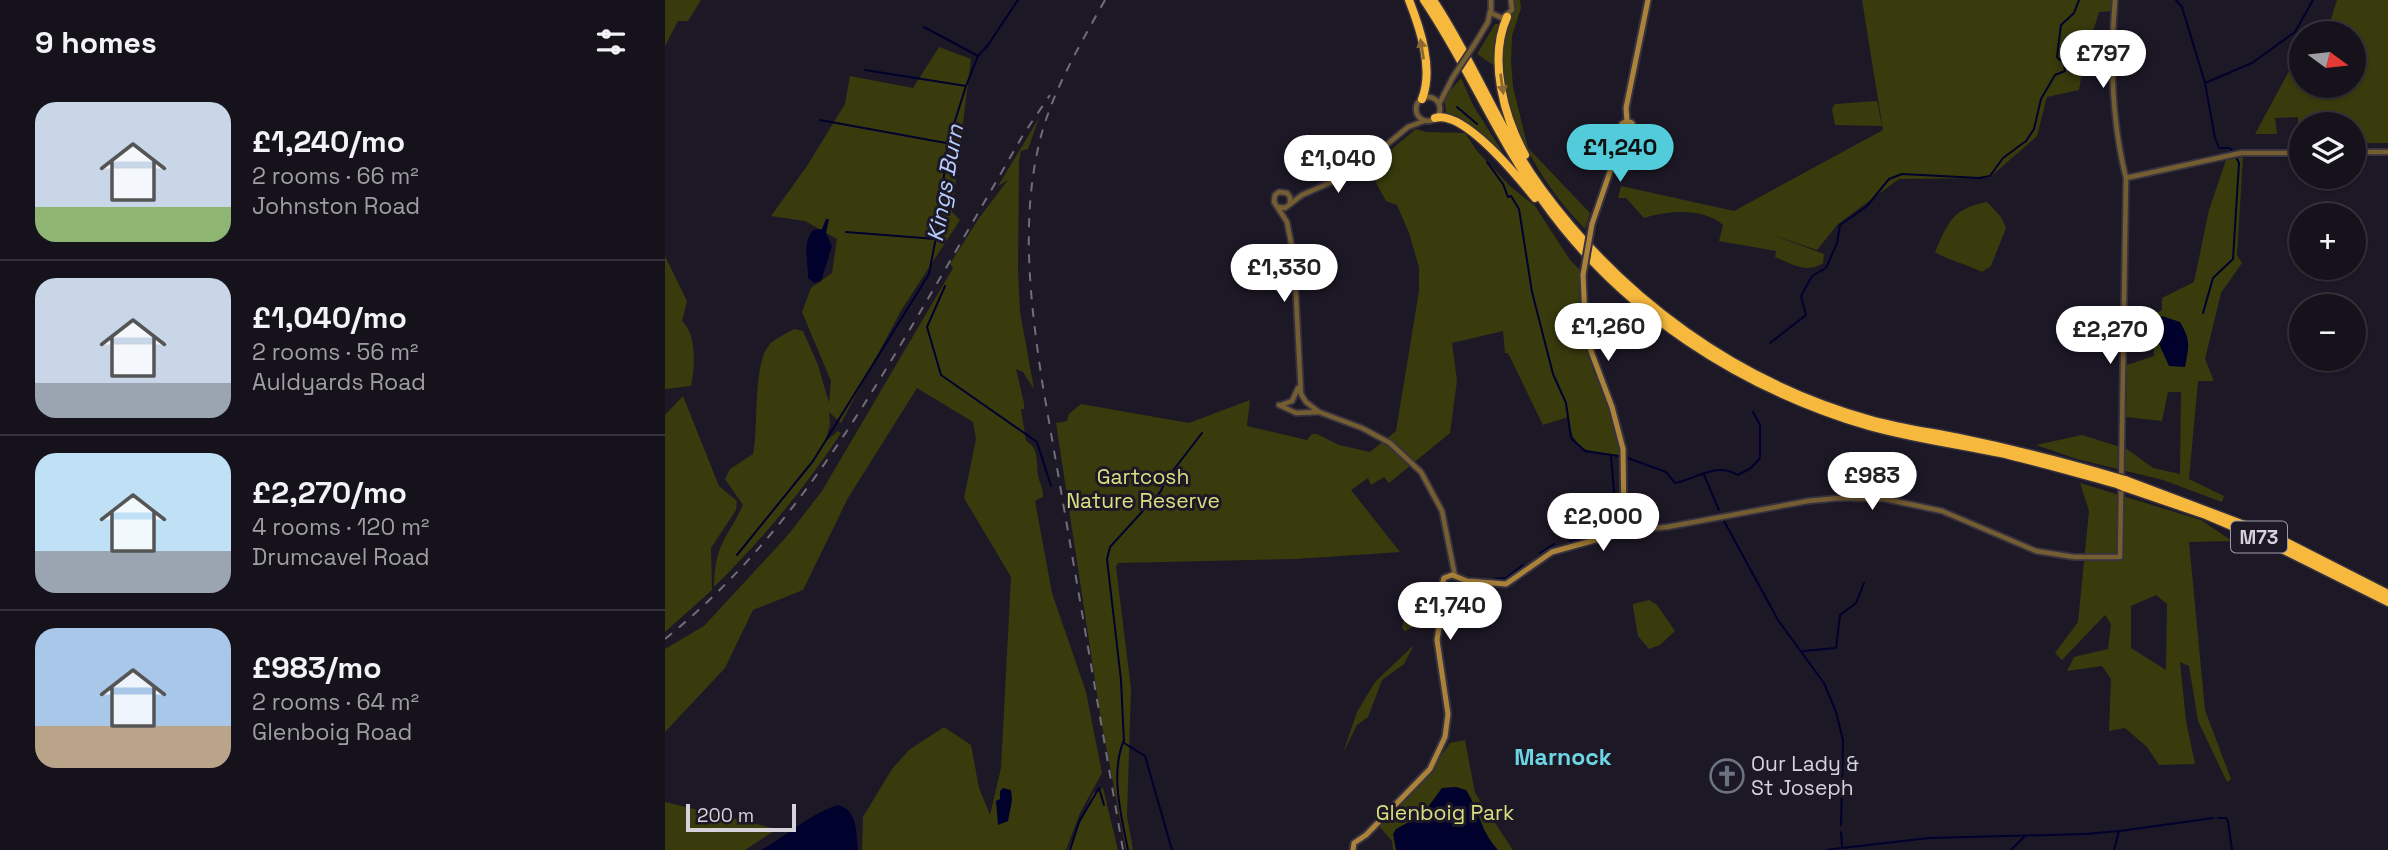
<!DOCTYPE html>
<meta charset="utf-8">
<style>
body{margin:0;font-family:"Space Grotesk",sans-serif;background:#1f1b25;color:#f1f3f6;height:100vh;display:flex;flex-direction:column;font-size:26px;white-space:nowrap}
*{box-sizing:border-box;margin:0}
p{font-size:23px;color:#9e9ea3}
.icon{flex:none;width:38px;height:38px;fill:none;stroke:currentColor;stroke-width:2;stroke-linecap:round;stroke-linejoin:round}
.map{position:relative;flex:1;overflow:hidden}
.side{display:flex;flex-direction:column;background:#16121c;width:665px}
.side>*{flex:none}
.needle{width:46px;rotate:105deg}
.tools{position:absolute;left:1624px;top:21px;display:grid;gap:14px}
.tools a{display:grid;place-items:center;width:77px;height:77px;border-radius:50%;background:#16121c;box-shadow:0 2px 5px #0004,0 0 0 2px #35323b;font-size:35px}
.scale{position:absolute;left:21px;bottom:18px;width:110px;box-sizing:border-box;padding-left:7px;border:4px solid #d5d2dc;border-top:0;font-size:19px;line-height:24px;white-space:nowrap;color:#d5d2dc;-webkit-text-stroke:5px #1d1826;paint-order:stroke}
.price{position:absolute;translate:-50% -60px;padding:0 16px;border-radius:24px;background:#fff;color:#222;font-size:23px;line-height:46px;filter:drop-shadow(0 2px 4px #0008)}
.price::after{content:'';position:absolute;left:50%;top:42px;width:21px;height:16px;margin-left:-10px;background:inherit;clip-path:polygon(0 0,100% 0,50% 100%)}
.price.on{background:#52cbda;color:#111}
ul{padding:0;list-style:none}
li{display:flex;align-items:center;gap:21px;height:175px;padding:0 35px}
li+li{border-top:2px solid #35323b}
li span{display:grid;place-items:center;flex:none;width:196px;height:140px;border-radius:21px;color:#555}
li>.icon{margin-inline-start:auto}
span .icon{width:84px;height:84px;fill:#fffc;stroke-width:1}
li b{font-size:30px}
h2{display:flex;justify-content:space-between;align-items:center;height:84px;padding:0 35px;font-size:30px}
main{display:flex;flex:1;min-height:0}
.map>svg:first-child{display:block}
.green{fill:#393b0d;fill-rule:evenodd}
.water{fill:#00012d}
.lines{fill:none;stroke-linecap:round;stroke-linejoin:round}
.stream{stroke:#00012d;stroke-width:2}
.tertiary-casing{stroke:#37323f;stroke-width:8}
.secondary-casing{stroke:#37323f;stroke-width:9}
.motorway-casing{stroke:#37323f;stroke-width:11}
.tertiary{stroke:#755d32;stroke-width:4.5}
.secondary{stroke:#aa8239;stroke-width:5}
.motorway{stroke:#f7b93d;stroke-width:8}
.rail{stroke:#716d79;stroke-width:2;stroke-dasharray:9 9;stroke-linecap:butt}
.tertiary-bridge-casing{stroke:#37323f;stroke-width:8;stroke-linecap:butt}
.secondary-bridge-casing{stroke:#37323f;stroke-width:9;stroke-linecap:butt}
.motorway-bridge-casing{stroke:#37323f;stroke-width:11;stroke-linecap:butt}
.tertiary-bridge{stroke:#755d32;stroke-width:4.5}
.secondary-bridge{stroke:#aa8239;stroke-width:5}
.motorway-bridge{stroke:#f7b93d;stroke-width:8}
.oneway{fill:#8a6832}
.labels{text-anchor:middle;stroke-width:6;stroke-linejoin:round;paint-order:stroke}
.shield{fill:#1d1826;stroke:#9e9aa5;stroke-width:2}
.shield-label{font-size:19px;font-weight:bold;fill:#d5d2dc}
.park-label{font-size:21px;fill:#dae07f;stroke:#1d1826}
.poi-label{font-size:21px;fill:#d5d2dc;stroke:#1d1826;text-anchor:start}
.water-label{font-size:23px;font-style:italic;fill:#b5cdfd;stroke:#1d1826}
.neighbourhood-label{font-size:23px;font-weight:bold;fill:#6cd6e4;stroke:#1d1826}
</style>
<main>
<section class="side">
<h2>9 homes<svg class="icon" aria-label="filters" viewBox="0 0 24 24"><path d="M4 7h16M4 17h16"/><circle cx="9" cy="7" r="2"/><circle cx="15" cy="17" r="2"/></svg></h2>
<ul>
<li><span style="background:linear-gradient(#c9d6e8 75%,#8fb573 0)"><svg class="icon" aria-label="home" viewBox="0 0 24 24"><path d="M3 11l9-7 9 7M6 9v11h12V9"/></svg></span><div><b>£1,240/mo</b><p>2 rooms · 66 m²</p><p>Johnston Road</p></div></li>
<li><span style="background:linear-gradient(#c9d6e8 75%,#9aa5b1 0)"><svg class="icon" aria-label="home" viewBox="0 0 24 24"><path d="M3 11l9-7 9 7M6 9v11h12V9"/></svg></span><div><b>£1,040/mo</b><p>2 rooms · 56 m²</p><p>Auldyards Road</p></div></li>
<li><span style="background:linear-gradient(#bfe0f5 70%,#9aa5b1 0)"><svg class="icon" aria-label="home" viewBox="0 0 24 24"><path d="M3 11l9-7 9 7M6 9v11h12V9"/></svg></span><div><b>£2,270/mo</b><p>4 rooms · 120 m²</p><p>Drumcavel Road</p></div></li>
<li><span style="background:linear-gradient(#a9c7e8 70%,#b9a48a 0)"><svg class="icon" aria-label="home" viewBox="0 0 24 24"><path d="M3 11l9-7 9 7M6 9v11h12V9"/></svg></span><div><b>£983/mo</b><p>2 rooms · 64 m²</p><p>Glenboig Road</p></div></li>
</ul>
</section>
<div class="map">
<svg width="1723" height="850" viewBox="0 0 1723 850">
<rect width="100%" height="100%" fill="#1d1826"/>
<!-- green -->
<path class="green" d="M0 0H36L23 21H13L0 46Z
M850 0H855L856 8 847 36 846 61 848 87 863 148 925 213 920 229C874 181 834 115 839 47 840 30 848 17 850 0Z
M1197 0H1448L1447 11 1434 12 1419 61 1414 90 1382 97 1372 136 1324 178 1234 179 1173 224 1152 250 1105 234 1159 254 1158 263C1142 274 1127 264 1110 257L1111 251 1054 241 1058 225C1037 207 1002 211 979 218L961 198H953L956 186 1069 211 1218 130Z
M1672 0H1723V143H1689V124H1636V142H1633V117L1610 118 1612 134H1590L1636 49V86H1689V33L1654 32 1666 19Z
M830 24H834V28L831 67 812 54Z
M274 47 306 59 287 212 295 220 237 309 176 423 164 412 165 424 160 442 173 431 176 433C140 488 96 541 49 587 50 543 61 541 78 505L60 479 65 469 88 454C94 429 87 363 105 344 111 338 121 334 129 329L138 331 153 365 164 403 166 381 137 312 146 288 167 273 172 239 140 221 106 216 142 166 180 104 185 76 248 88Z
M796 78 808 105 840 156 796 120 781 112 779 98Z
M1212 101 1217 126 1170 125 1167 109 1170 104Z
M374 118 363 149 356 151 354 161 353 271 355 312 369 389 358 372 351 369 359 403V409H356L361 441C376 449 370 465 374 479 376 487 378 489 378 497L370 501 387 593 421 692 437 773 415 813 401 850H197L198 817 227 769 244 750 279 727 306 745 314 788 325 815 336 768 346 577 299 498 311 439 308 422 252 388 183 498 138 590 88 610 60 668 0 732V649L39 626 123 535 157 491 288 268 285 264 314 218 343 180 333 186Z
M751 129 761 132 800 133 812 151 846 187 870 206 905 260 915 270C914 297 915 325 922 351 932 386 952 419 955 456 922 451 909 454 903 417L878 425 843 353H840L838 331 787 343 792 381 785 433 724 483 719 477 706 485 703 478 686 490 735 552 631 559 453 563 451 567 466 689 462 816 468 850H461L436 720 391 423 402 421 404 414 416 404 524 423 585 400 582 426 642 440 647 434H652L674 445 705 452 731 431 754 291V267L744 233 732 205 721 201 704 170 706 166Z
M1578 157 1572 255 1577 263 1556 293 1540 359 1549 381H1533L1524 479 1559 496 1557 502 1498 480 1412 459 1371 445 1417 435 1462 449 1488 468 1515 474 1516 392H1503L1497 421 1461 417 1462 365 1489 356 1487 316 1497 310V298L1529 282 1544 210 1561 160Z
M1322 202 1336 217 1341 228 1326 266 1317 272C1302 264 1284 261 1270 252 1284 221 1287 209 1322 202Z
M0 256 22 301 17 321C32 334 30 368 26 386L0 389Z
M18 396 54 486 72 501 71 510 46 548 47 590 0 632V415Z
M1415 483 1536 520 1567 541 1524 542 1540 710 1566 779 1562 782 1533 721 1524 666 1515 662 1521 721 1530 764 1494 765 1482 747 1460 728 1444 731 1446 679 1437 666 1402 671 1409 657 1443 649 1446 624 1440 615 1397 660 1390 653 1413 622 1424 511ZM1491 595 1502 604 1501 670 1466 648V606Z
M984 600 992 605 1010 631 995 645 984 649 973 636 968 607V604Z
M760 607 768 608 771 613 765 621 755 628 751 625 740 631 737 628 740 616Z
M749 645 739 664 717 680 703 717 692 725 678 753 692 712 710 682Z
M800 740 810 793 848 850H728L727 841 714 826 756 784 785 743Z
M438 788 453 850H403L428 793Z
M0 802 112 829 80 850H0Z"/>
<!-- water -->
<path class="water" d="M161 219H164L161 233 167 246 156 281 149 283 143 278C143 261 137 244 148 230L157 229Z
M1497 316 1515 322C1526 341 1524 345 1520 367L1504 366 1494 344 1492 321Z
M791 787 801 790C814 810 816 832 833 850H731L728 834 731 829 757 815 777 788Z
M338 788 346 790 347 800 343 821 333 825 331 801 335 799V791Z
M173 805C193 810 191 833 193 850H96C122 836 144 814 173 805Z"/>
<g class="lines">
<!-- stream -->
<path class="stream" d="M1511 0 1517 7 1540 83 1587 63 1630 32 1648 0
M259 27 313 56
M200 70 301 86
M1540 83 1550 138 1554 148H1565L1568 152
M792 107 812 124
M155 120 281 143
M822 162 838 184 843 197 846 196 854 209 867 292 888 374 901 403 906 438 920 451 954 456
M181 232 271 239
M280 286 262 327 276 375 372 442 386 486
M1538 313 1548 278 1568 259 1574 163 1571 157
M1105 343 1141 315 1136 296 1147 276 1161 268 1172 243 1175 225 1202 206 1224 179 1237 174 1314 178 1325 176 1338 158 1361 141 1369 129 1376 99 1390 75 1400 71 1399 64 1392 57 1396 25 1409 13 1414 0
M960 457 1001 472 1010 483C1034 478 1050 462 1073 475L1086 468 1095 458V425L1088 412
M1039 475 1054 510
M1059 521 1113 620 1159 683 1171 712 1178 740 1176 825
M931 535 945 528 951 516 946 456
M905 541 926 537
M875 553 889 544
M72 555 148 461 264 274 272 232 283 143 301 86 313 56 323 45 353 0
M829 579 841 578 858 565
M783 621 792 605 813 590
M1138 651 1171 648 1175 615 1191 603 1199 583
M459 740C445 773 456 815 463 850
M1553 818H1561L1563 821 1567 850
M1455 831 1548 818
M1176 832 1177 848 1264 838 1421 834 1454 831 1449 850
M405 850 414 822 434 788 439 805
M507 850 480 756 459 743 456 680 442 559 445 547 496 491 500 481 537 433
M1162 850 1175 848
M1346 850 1360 836"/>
<defs>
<path id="tertiary" d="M826 0V13L837 18 847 10 846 0
M811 42 823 22 825 12
M751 109a12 12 0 1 1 24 0a12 12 0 1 1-24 0Z
M774 104 788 77
M1689 152H1723
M1461 178 1576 153H1636
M625 204V197L622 193 614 192 610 195 609 202 622 222 629 258 636 394 641 402 654 412 697 428 725 443 756 472 777 511 790 576
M613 207 620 208 637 195 678 177 696 166 743 127 759 121
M614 405 631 413 653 412
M616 405 627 401 633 388
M956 527 970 530 1002 527 1143 501 1174 498 1220 499 1277 511 1371 551 1409 557H1455L1461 178C1447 122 1445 58 1450 0"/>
<path id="secondary" d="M959 131 964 132 968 128 967 123 962 121
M927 224 959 131 957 124 962 121 961 108 983 0
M779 602 804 582
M688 850 689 843 701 835 765 769 780 737 783 714 772 640 779 596 777 585 779 578 787 575 802 581 841 584 887 552 948 535 959 520 958 449 947 407 926 351 920 318 918 275"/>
<path id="motorway" d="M744 0C755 28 769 69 757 99
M759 0C803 65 832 138 878 201 957 312 1075 388 1204 426 1250 439 1298 445 1344 455 1381 464 1416 474 1452 484
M768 0C808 60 833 129 876 188 957 299 1072 383 1206 420 1235 428 1264 432 1294 438 1347 449 1400 462 1453 478
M842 17C823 59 839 117 860 155
M770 118C799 110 853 177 870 198
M1460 480 1611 537 1723 594
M1459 487 1541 515 1595 538 1723 602"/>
</defs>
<!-- tertiary casing -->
<use href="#tertiary" class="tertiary-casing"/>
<!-- secondary casing -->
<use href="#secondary" class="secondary-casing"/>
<!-- motorway casing -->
<use href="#motorway" class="motorway-casing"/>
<!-- tertiary -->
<use href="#tertiary" class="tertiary"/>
<!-- secondary -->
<use href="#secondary" class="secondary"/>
<!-- motorway -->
<use href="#motorway" class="motorway"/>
<!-- rail -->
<path class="rail" d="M440 0C416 43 389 88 376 136 355 217 365 300 377 381L458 850
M0 639C110 550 180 439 251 319 287 258 323 196 358 135L385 95"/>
<defs>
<path id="tertiary-bridge" d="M788 77 811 42"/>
<path id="secondary-bridge" d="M918 275 927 224"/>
<path id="motorway-bridge" d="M1453 478 1460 480
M1452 484 1459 487"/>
</defs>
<!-- tertiary-bridge casing -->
<use href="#tertiary-bridge" class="tertiary-bridge-casing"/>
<!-- secondary-bridge casing -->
<use href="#secondary-bridge" class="secondary-bridge-casing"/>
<!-- motorway-bridge casing -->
<use href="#motorway-bridge" class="motorway-bridge-casing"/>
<!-- tertiary-bridge -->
<use href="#tertiary-bridge" class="tertiary-bridge"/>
<!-- secondary-bridge -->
<use href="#secondary-bridge" class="secondary-bridge"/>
<!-- motorway-bridge -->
<use href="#motorway-bridge" class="motorway-bridge"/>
</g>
<!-- one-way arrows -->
<defs><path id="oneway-solid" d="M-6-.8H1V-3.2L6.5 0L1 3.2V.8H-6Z" transform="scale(1.75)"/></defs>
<g class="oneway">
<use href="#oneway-solid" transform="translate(757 49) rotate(-99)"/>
<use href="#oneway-solid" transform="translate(837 84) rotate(82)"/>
</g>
<!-- icons -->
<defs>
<symbol id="church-ring" viewBox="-11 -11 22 22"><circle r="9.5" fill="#1d1826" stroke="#6b7280" stroke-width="1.5"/><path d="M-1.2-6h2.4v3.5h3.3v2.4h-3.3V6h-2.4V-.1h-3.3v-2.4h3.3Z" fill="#6b7280"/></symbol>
</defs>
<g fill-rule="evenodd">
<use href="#church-ring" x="1043" y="757" width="38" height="38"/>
</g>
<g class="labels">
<!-- shield labels -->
<rect class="shield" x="1566" y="521.5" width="56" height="31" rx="5"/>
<g class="shield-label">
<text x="1594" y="544">M73</text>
</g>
<!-- park labels -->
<g class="park-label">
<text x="478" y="484">Gartcosh<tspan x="478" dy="24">Nature Reserve</tspan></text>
<text x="780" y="820">Glenboig Park</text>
</g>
<!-- poi labels -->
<g class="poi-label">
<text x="1086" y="771">Our Lady &amp;<tspan x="1086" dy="24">St Joseph</tspan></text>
</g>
<!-- water labels -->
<g class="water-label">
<text transform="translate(280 183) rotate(-80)" y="8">Kings Burn</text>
</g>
<!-- neighbourhood labels -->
<g class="neighbourhood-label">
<text x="898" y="765">Marnock</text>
</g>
</g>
</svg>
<div class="tools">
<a><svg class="needle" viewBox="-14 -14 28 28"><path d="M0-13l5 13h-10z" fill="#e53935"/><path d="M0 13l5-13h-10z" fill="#9e9ea3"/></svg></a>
<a><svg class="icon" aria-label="layers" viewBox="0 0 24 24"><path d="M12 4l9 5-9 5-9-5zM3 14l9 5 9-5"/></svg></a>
<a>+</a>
<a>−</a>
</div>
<div class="scale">200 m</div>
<b class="price" style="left:1438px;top:90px">£797</b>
<b class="price on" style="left:955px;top:184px">£1,240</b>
<b class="price" style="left:673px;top:195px">£1,040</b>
<b class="price" style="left:619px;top:304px">£1,330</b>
<b class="price" style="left:943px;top:363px">£1,260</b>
<b class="price" style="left:1445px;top:366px">£2,270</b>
<b class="price" style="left:1207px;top:512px">£983</b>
<b class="price" style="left:938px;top:553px">£2,000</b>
<b class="price" style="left:785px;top:642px">£1,740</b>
</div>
</main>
